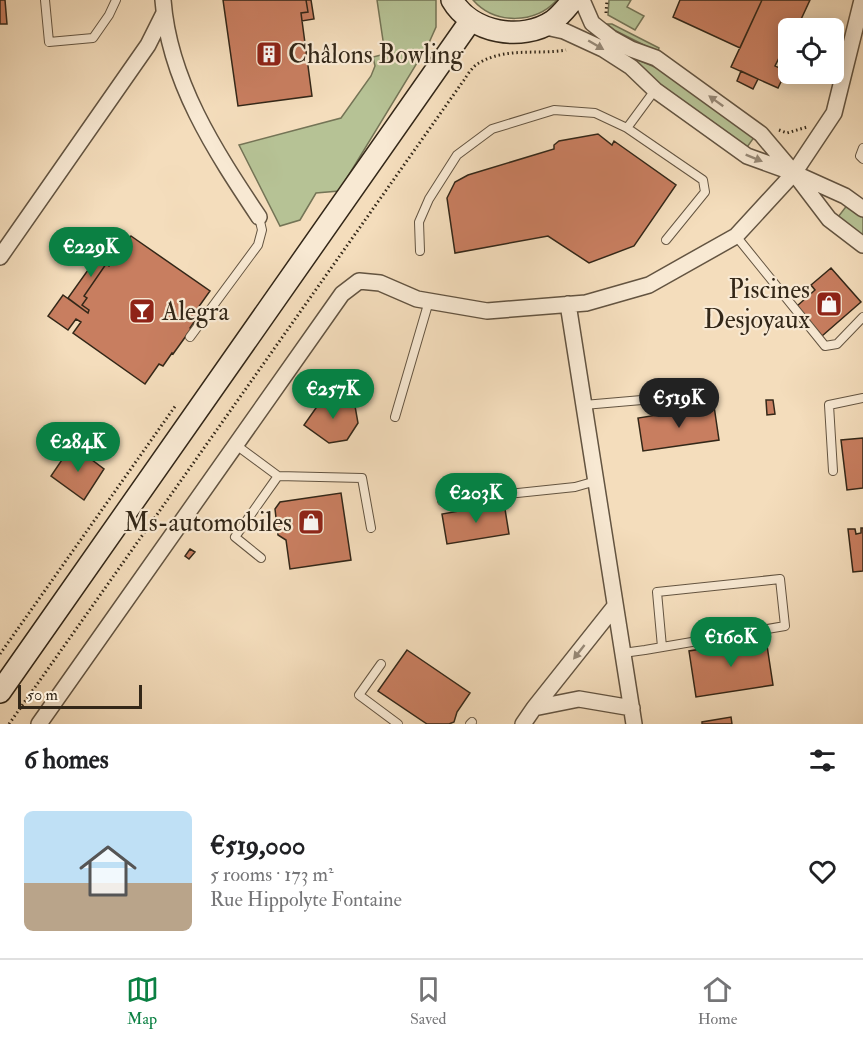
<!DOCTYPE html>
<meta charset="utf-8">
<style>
body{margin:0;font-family:"IM FELL Double Pica",serif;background:#f2f2f2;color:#202124;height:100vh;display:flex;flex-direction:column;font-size:22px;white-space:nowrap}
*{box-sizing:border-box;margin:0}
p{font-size:20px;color:#757577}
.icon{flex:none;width:33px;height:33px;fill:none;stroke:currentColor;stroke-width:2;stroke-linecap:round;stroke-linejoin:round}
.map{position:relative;height:724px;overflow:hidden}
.side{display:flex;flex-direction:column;background:#fff;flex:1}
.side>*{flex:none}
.buttons{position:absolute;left:778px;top:18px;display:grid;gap:12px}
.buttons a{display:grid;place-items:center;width:66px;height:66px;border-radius:9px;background:#fff;box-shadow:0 3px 15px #0003;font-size:30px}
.scale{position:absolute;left:18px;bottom:15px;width:124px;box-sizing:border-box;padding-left:6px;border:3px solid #332718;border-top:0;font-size:16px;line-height:21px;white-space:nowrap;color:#332718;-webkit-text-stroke:4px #f8e9d3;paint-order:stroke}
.price{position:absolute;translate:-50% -51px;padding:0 14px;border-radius:21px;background:#0b8043;color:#fff;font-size:20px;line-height:39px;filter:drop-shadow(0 2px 3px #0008)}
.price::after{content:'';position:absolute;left:50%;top:36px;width:18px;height:14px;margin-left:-9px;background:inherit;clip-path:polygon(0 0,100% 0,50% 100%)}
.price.selected{background:#222;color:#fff}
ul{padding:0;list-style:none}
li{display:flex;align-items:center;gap:18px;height:150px;padding:0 24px}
li span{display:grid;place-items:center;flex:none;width:168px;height:120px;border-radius:9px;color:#555}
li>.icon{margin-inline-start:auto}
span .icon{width:72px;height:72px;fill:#fffc;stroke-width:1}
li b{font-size:26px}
h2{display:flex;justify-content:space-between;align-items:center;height:72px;padding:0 24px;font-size:26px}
.tab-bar{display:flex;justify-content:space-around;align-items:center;height:84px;border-top:2px solid #e0e0e0;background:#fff;font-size:16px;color:#757577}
.tab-bar a{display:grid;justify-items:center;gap:3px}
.tab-bar .selected{color:#0b8043}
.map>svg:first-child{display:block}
.green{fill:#b6c295;stroke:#747456;stroke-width:1.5}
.building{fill:#c87e60;stroke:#332718;stroke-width:1.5}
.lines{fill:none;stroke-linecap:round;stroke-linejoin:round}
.service-casing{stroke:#635441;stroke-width:10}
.minor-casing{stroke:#635441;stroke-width:18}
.secondary-casing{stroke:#332718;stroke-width:24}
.path{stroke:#332718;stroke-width:3;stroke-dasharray:1.5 3;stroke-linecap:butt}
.service{stroke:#f8e9d3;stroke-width:8}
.minor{stroke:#f8e9d3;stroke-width:15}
.secondary{stroke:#f8e9d3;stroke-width:21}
.oneway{fill:#968876}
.labels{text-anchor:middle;stroke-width:4.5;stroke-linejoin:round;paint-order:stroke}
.poi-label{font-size:26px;fill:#332718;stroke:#f8e9d3;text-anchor:start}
</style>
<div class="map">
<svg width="863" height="724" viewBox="0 0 863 724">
<rect width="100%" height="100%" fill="#f4ddbc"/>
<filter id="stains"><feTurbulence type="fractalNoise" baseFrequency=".00333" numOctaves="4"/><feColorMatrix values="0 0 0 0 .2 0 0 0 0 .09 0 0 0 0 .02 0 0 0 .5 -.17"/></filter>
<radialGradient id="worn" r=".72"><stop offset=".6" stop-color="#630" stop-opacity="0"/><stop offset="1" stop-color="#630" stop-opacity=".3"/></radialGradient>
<!-- green -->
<path class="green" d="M377 0H436V27L428 45 339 191 316 193 300 220 280 226 239 145 341 118 371 76 375 66 373 57 385 54Z
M473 0H557C535 24 495 25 473 0Z
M609 0H631L627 7 644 16 635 30 608 15Z
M607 24H612L659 48 658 52 616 31Z
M631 57 669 73 755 136 745 150 661 87Z
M848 204 863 215V236L838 217Z"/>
<!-- building -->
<path class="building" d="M0 0H5L7 24H0Z
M223 0H306L308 12 301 13 312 96 238 106Z
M306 0H311L314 19 302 21 301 13 308 12Z
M680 0H762L740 48 673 17Z
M762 0H810L797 28H789V46L785 53 782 52 775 66 786 71 778 88 731 67Z
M741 71 758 79 753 89 737 81Z
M598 134 612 145 614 141 676 185 634 246 589 263 548 236 455 253 447 198 455 182 468 175 554 149V145L559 141Z
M131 236 210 291 195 312 199 315 190 328 191 329 173 354 172 353 163 366 159 364 145 384 73 333 81 322 76 319 68 330 48 316 63 295 88 313 89 310 82 305 87 298 84 296 106 264 109 266Z
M103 249 116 257 109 266 106 264 84 296 87 298 82 305 89 310 88 313 68 298Z
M831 268 861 302 822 336 797 306 815 290 811 285Z
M336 396 355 406 358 423 347 440 329 443 304 425 323 398Z
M766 400H773L775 414 767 415Z
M714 406 719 440 643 451 638 418Z
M863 438V488L847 490 841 440Z
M72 445 104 469 84 500 51 476Z
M341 493 351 560 290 569 286 540 278 535 275 509 280 502Z
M504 503 509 534 447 544 442 514Z
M861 528H863V571L853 572 848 529H855L856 534 861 533Z
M190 549 195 552 189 559 185 556Z
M766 639 773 685 696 697 689 651Z
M407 650 470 693 457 712 454 722 449 724H427L378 691Z
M731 717 732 724H702V722Z"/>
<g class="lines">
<defs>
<path id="service" d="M45 0 49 42 93 38 109 15 116 0
M655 90 627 128 703 180 705 192 666 240
M863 148 860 156 863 159
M736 236 825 346 837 344 863 317
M420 251 419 222 429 199 457 155 492 129 554 110 595 113 627 128
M190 337 258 245 262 230 259 217
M584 405 711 394
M395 417 429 301
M236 445 278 476 362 478 371 528
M833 471 829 405 863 398
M442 501 575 487 596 481
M261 558 235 537 278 476
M623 653 645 650 785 626 780 579 657 592 662 647
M381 664 359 695 398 724
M470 724 472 722"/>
<path id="minor" d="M163 0C169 81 215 151 259 217
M582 0 592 23 611 38 631 49 656 58 761 134 794 173 845 196 863 209
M541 26 564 31 603 49 631 67 655 90 747 156 794 173 829 219 863 245
M0 257 148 45 164 13
M568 304 634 724
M534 708 615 606
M39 724 342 294 359 281 380 283 417 299 487 311 586 303 649 285 736 236 794 173 834 113 862 0
M523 724 534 708 579 699 632 708"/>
<path id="secondary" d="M452 0C471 33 522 42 553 21 561 15 567 7 573 0
M0 692 471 20"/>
</defs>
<!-- service casing -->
<use href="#service" class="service-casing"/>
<!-- minor casing -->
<use href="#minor" class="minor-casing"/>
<!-- secondary casing -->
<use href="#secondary" class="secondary-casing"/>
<!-- path -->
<path class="path" d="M606 13 607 0
M779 130 787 133 807 127
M0 654 176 405
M9 724 464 80C468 74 473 66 479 63 506 47 537 55 566 50"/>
<!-- service -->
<use href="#service" class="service"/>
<!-- minor -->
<use href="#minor" class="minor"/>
<!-- secondary -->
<use href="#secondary" class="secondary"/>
</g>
<!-- one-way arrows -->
<defs><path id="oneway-solid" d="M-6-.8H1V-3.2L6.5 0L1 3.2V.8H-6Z" transform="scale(1.5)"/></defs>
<g class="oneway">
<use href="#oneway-solid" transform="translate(596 45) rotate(30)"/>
<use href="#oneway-solid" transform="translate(716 101) rotate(-144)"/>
<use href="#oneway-solid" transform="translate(754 158) rotate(22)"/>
<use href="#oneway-solid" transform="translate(579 652) rotate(128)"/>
</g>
<!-- icons -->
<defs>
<symbol id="building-square" viewBox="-11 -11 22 22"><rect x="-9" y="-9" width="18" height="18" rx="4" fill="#8f2418" stroke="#f8e9d3"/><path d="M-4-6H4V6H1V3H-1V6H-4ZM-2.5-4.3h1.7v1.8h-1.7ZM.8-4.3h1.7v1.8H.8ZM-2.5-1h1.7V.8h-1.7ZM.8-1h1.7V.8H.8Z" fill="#fff"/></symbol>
<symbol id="shop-square" viewBox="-11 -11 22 22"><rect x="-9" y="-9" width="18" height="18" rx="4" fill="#8f2418" stroke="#f8e9d3"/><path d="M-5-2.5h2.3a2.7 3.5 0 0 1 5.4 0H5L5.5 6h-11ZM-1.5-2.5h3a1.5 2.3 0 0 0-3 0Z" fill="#fff"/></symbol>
<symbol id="bar-square" viewBox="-11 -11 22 22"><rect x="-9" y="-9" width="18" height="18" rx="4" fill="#8f2418" stroke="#f8e9d3"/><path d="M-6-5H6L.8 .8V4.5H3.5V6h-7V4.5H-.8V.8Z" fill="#fff"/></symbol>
</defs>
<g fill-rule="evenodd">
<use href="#building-square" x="254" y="39" width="30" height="30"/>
<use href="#shop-square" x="814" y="289" width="30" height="30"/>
<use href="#bar-square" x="127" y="296" width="30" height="30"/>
<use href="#shop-square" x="296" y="507" width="30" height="30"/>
</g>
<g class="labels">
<!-- poi labels -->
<g class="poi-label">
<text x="288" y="63">Châlons Bowling</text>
<text x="810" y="298" text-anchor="end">Piscines<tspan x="810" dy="30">Desjoyaux</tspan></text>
<text x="162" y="320">Alegra</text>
<text x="292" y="531" text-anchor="end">Ms-automobiles</text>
</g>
</g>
<rect width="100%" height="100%" filter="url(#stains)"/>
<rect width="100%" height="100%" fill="url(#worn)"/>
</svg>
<div class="buttons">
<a><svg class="icon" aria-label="locate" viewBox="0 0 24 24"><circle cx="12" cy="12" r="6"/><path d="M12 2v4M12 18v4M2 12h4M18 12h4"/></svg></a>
</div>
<div class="scale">50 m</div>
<b class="price" style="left:91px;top:278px">€229K</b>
<b class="price" style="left:333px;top:420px">€257K</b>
<b class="price selected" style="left:679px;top:429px">€519K</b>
<b class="price" style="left:78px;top:473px">€284K</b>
<b class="price" style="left:476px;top:524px">€203K</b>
<b class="price" style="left:731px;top:668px">€160K</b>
</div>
<section class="side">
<h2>6 homes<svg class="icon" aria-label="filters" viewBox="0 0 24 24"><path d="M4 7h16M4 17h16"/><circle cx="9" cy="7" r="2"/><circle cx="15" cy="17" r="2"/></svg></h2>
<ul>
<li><span style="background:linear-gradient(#bfe0f5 60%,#b9a48a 0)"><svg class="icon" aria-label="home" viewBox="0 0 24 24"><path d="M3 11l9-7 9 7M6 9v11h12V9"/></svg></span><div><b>€519,000</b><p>5 rooms · 173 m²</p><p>Rue Hippolyte Fontaine</p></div><svg class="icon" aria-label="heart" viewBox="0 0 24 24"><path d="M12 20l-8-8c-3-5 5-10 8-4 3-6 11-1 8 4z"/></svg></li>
</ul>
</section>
<nav class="tab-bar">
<a class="selected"><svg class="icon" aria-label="map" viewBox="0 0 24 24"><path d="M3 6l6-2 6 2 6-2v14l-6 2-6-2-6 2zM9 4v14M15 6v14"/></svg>Map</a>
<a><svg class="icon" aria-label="saved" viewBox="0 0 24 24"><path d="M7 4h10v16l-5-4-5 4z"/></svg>Saved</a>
<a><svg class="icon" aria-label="home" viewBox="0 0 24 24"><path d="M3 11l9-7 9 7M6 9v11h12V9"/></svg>Home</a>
</nav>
